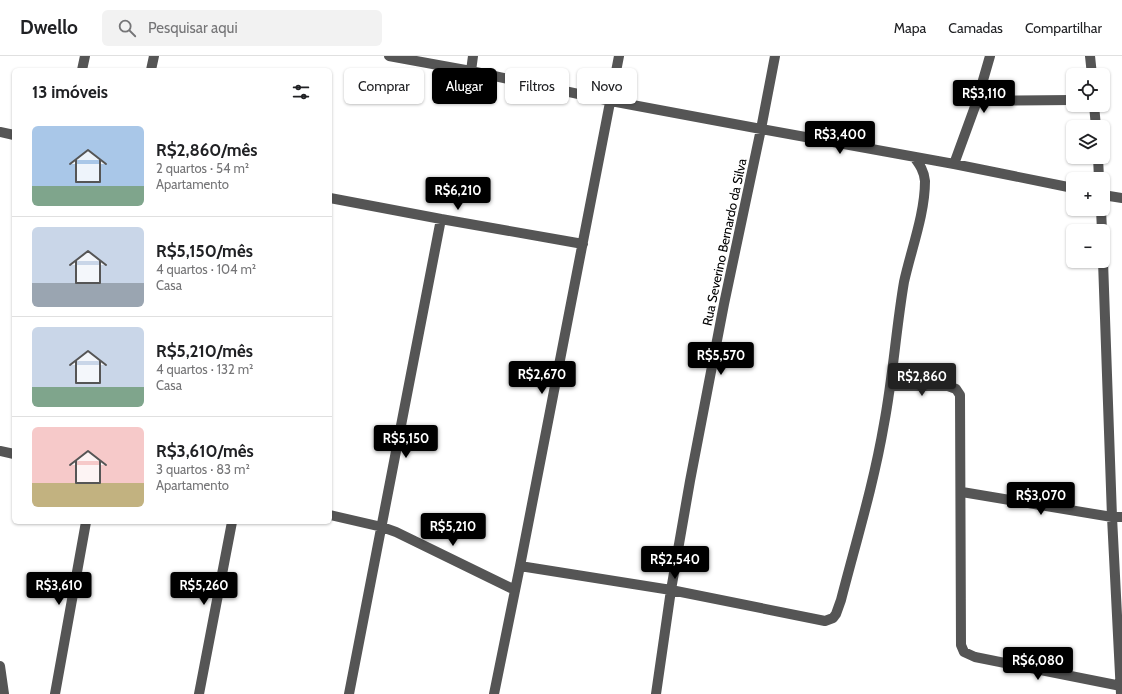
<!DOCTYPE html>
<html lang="pt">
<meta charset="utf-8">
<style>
body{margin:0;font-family:Cabin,sans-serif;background:#f2f2f2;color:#202124;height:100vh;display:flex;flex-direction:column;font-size:15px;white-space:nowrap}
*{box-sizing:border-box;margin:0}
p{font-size:13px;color:#757577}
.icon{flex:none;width:22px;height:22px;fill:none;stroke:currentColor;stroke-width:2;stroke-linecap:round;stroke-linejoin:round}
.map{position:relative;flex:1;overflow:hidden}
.side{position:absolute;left:12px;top:12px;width:320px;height:456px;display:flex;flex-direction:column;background:#fff;border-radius:6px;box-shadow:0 1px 3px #0004}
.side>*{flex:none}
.banner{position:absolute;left:344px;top:12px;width:380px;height:36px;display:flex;gap:8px}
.buttons{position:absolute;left:1066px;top:12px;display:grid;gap:8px}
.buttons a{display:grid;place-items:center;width:44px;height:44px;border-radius:6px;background:#fff;box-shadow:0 1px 3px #0004;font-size:20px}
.price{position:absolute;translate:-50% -34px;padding:0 9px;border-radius:4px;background:#000;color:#fff;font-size:13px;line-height:26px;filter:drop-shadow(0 1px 2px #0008)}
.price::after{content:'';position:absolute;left:50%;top:24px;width:12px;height:9px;margin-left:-6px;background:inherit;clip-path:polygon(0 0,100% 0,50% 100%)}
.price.current{background:#222;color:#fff}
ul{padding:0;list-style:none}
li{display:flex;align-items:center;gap:12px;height:100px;padding:0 20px}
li+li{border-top:1px solid #e0e0e0}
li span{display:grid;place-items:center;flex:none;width:112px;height:80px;border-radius:6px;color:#555}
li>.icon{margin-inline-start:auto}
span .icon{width:48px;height:48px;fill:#fffc;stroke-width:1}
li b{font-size:17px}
h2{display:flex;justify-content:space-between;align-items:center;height:48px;padding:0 20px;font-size:17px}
.pill{padding:0 14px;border-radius:6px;background:#fff;box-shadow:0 1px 3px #0004;font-size:14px;line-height:36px}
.pill.current{background:#000;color:#fff}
header{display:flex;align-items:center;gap:24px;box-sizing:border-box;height:56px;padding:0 20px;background:#fff;border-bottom:1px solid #e0e0e0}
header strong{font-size:19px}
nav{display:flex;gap:22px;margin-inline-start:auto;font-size:14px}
.search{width:280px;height:36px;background:#f2f2f2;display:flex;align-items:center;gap:10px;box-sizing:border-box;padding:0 14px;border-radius:6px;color:#757577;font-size:15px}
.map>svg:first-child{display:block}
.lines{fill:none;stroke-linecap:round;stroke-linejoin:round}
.minor{stroke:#555;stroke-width:10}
.labels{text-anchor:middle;stroke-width:4;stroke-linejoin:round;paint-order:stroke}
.street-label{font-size:13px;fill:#000;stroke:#fff}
</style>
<header>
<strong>Dwello</strong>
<div class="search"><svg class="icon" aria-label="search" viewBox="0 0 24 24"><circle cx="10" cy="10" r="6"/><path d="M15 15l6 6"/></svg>Pesquisar aqui</div>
<nav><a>Mapa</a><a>Camadas</a><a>Compartilhar</a></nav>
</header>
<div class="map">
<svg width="1122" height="638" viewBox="0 0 1122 638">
<rect width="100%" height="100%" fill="#fff"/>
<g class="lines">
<!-- minor -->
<path class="minor" d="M389 0 471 15 611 45 761 73 954 108 1073 132
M1090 0 1092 19
M82 14 85 0
M151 14 154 0
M471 15 473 0
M977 45 1073 44
M1094 49 1096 71
M0 76 14 79
M1098 101 1099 123
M954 108 977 45 990 0
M1103 139 1122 142
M330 142 441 163 583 188
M1101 153 1102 175
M1103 205 1112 461 1121 638
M891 330H948L956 333 960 339 961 589 964 596 975 601 1121 630
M0 395 14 398
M962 436 1112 461H1122
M330 459 382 471 396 476 515 534
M520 510 671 534 825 565 833 562 836 558 841 544C856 486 874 427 884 368 893 321 896 273 904 226 911 194 925 158 925 125 924 115 920 109 914 101
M0 610 4 638
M55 638 86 466
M199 638 232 466
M349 638 441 163
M494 638 520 510 619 0
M656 638 671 534 690 425 724 248 761 73 775 0"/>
</g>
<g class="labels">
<!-- street labels -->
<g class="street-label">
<text transform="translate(724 186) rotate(-78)" y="5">Rua Severino Bernardo da Silva</text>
</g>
</g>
</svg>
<div class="buttons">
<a><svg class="icon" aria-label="locate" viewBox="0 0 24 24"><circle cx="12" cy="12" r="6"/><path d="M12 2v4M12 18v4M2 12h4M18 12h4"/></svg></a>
<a><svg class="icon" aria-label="layers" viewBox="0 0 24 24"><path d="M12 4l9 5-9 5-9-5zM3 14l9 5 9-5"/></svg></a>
<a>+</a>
<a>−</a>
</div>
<b class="price" style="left:984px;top:58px">R$3,110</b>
<b class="price" style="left:840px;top:99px">R$3,400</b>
<b class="price" style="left:458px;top:155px">R$6,210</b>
<b class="price" style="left:721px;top:320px">R$5,570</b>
<b class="price" style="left:542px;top:339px">R$2,670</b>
<b class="price current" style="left:922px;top:341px">R$2,860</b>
<b class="price" style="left:406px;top:403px">R$5,150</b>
<b class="price" style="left:1041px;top:460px">R$3,070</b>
<b class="price" style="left:453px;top:491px">R$5,210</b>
<b class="price" style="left:675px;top:524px">R$2,540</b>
<b class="price" style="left:59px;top:550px">R$3,610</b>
<b class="price" style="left:204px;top:550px">R$5,260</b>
<b class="price" style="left:1038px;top:625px">R$6,080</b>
<div class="banner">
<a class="pill">Comprar</a>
<a class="pill current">Alugar</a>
<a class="pill">Filtros</a>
<a class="pill">Novo</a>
</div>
<section class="side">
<h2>13 imóveis<svg class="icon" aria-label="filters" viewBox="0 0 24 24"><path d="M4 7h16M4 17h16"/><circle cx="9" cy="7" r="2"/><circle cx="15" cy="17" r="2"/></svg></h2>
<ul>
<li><span style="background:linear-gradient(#a9c7e8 75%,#7fa58c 0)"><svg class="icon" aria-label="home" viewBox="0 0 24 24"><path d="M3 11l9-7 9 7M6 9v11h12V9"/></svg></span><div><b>R$2,860/mês</b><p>2 quartos · 54 m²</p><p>Apartamento</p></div></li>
<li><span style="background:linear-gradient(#c9d6e8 70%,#9aa5b1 0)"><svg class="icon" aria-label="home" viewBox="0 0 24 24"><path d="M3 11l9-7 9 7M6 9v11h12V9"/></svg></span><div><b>R$5,150/mês</b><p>4 quartos · 104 m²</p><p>Casa</p></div></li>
<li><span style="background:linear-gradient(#c9d6e8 75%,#7fa58c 0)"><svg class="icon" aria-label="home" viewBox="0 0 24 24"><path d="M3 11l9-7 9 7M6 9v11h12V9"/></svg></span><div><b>R$5,210/mês</b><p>4 quartos · 132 m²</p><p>Casa</p></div></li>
<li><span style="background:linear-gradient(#f6c9c9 70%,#c2b280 0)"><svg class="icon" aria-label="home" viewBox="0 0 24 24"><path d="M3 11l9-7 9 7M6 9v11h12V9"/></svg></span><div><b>R$3,610/mês</b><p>3 quartos · 83 m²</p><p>Apartamento</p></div></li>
</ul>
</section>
</div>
